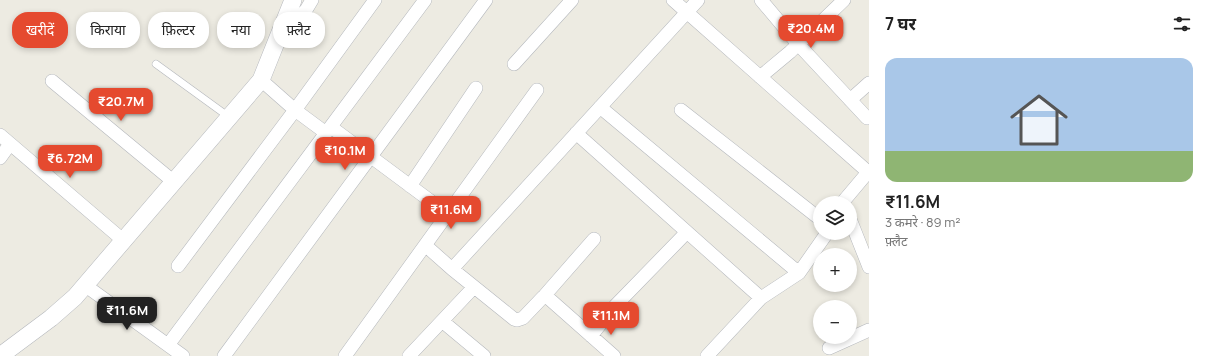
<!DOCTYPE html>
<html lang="hi">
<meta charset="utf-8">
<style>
body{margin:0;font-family:Manrope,"Noto Sans Devanagari",sans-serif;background:#f2f2f2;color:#222;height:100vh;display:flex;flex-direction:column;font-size:15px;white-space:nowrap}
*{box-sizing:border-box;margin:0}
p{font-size:13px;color:#767676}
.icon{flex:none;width:22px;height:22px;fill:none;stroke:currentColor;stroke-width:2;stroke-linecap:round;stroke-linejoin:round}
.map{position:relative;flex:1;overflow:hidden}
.details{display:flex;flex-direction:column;background:#fff;width:340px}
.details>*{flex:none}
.guide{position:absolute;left:12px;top:12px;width:380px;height:36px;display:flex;gap:8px}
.fabs{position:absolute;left:813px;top:196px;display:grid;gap:8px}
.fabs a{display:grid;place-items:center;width:44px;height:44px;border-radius:50%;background:#fff;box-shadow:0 2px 6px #0003;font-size:20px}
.price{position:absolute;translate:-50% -34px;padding:0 9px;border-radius:8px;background:#e54a2f;color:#fff;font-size:13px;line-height:26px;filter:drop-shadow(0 1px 2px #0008)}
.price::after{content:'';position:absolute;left:50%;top:24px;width:12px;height:9px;margin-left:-6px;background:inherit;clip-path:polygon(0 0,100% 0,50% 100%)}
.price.on{background:#222;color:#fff}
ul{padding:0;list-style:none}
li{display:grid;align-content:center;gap:8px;height:212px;padding:0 16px}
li+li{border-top:1px solid #e0e0e0}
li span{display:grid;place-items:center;height:124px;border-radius:12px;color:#555}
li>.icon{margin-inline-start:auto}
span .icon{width:72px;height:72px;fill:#fffc;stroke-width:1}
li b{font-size:17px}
h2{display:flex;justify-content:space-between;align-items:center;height:48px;padding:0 16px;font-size:17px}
.pill{padding:0 14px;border-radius:16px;background:#fff;box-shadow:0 2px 6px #0003;font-size:14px;line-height:36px}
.pill.on{background:#e54a2f;color:#fff}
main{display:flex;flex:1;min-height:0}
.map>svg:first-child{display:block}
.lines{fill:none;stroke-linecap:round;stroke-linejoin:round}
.service-casing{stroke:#b4b7bc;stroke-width:8}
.minor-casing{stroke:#b4b7bc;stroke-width:14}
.tertiary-casing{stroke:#b4b7bc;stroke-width:18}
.service{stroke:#fff;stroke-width:7}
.minor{stroke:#fff;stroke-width:13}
.tertiary{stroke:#fff;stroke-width:17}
</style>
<main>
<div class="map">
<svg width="869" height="356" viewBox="0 0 869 356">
<rect width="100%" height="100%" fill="#edebe2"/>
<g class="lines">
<defs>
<path id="service" d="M156 64 229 117"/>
<path id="minor" d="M673 0 868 172 869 174
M761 0 798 44 867 118
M281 33 306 10 312 0
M514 64 572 0
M760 77 790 52 844 0
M261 80 295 110 326 133
M52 81 174 182
M850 100 869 83
M600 107 799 273
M681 110 820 219
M331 127 448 214
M576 133 761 298
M0 135 124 241
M0 158 10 144
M410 186 476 88
M842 203 869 171
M850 219 869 267
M425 245 452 269 514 319 517 320 523 318 543 297 546 296 614 356
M178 266 295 110 375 0
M452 269 698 0
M86 286 183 356
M545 295 594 239
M442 321 484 356
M591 336 615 306 687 232
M168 345 425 0
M829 348 869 330
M224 356 486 0
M345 356 537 90
M409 356 474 287
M707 356 761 298 799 273 827 233"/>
<path id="tertiary" d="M0 356 51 318 75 297 261 80 293 0"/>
</defs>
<!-- service casing -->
<use href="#service" class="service-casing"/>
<!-- minor casing -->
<use href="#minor" class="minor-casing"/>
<!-- tertiary casing -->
<use href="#tertiary" class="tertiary-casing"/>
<!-- service -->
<use href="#service" class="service"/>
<!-- minor -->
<use href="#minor" class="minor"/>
<!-- tertiary -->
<use href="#tertiary" class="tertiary"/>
</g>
</svg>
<div class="fabs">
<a><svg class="icon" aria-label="layers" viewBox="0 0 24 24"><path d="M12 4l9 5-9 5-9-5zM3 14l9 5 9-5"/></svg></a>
<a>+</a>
<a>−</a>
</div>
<b class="price" style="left:811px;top:49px">₹20.4M</b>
<b class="price" style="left:121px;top:122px">₹20.7M</b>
<b class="price" style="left:345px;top:171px">₹10.1M</b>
<b class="price" style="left:70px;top:179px">₹6.72M</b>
<b class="price" style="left:451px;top:230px">₹11.6M</b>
<b class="price on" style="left:127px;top:331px">₹11.6M</b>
<b class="price" style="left:611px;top:336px">₹11.1M</b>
<div class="guide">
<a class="pill on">खरीदें</a>
<a class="pill">किराया</a>
<a class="pill">फ़िल्टर</a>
<a class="pill">नया</a>
<a class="pill">फ़्लैट</a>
</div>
</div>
<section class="details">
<h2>7 घर<svg class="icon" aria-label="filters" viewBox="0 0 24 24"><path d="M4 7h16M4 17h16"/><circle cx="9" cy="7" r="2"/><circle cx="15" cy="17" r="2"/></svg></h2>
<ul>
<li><span style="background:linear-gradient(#a9c7e8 75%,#8fb573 0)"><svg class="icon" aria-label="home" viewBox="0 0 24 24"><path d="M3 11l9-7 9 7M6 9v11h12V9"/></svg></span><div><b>₹11.6M</b><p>3 कमरे · 89 m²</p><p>फ़्लैट</p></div></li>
</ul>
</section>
</main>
